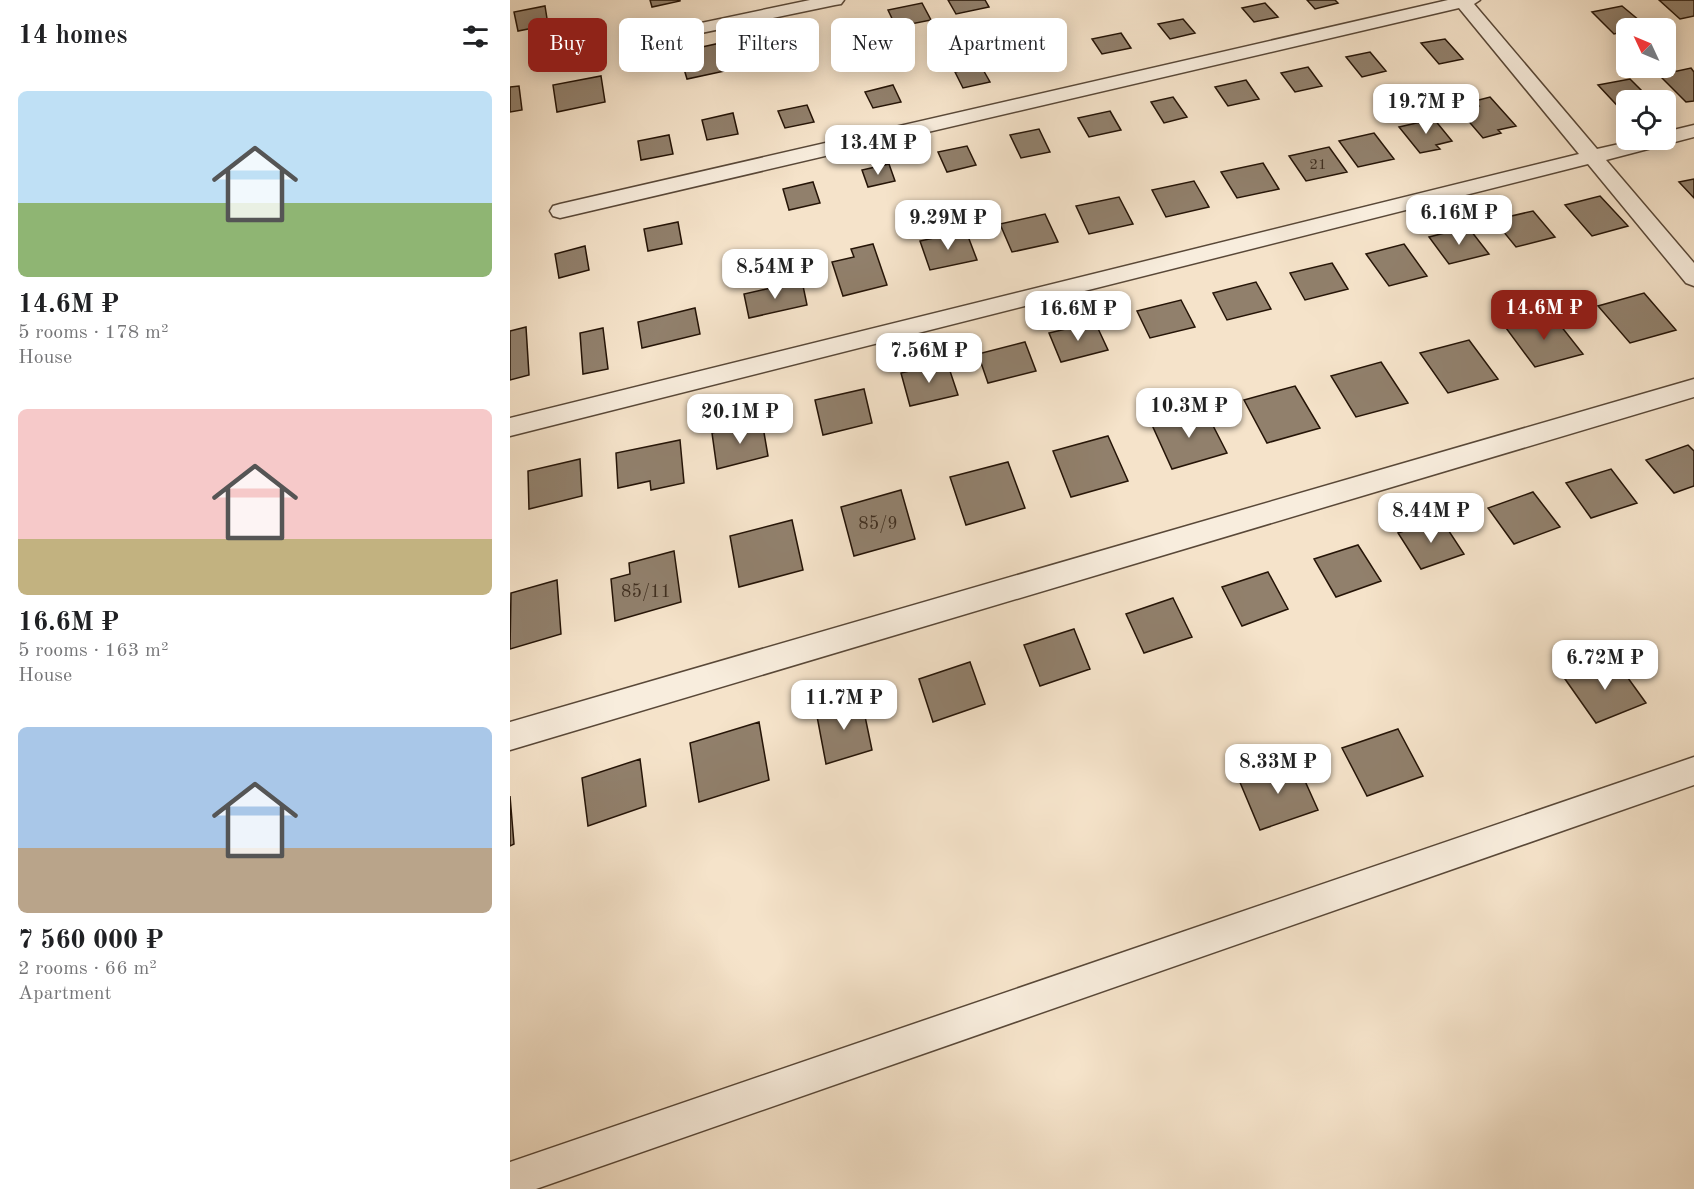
<!DOCTYPE html>
<meta charset="utf-8">
<style>
body{margin:0;font-family:"Old Standard TT",serif;background:#f2f2f2;color:#202124;height:100vh;display:flex;flex-direction:column;font-size:22px;white-space:nowrap}
*{box-sizing:border-box;margin:0}
p{font-size:20px;color:#757577}
.icon{flex:none;width:33px;height:33px;fill:none;stroke:currentColor;stroke-width:2;stroke-linecap:round;stroke-linejoin:round}
.map{position:relative;flex:1;overflow:hidden}
.drawer{display:flex;flex-direction:column;background:#fff;width:510px}
.drawer>*{flex:none}
.banner{position:absolute;left:18px;top:18px;width:570px;height:54px;display:flex;gap:12px}
.needle{width:39px;rotate:314deg}
.buttons{position:absolute;left:1106px;top:18px;display:grid;gap:12px}
.buttons a{display:grid;place-items:center;width:60px;height:60px;border-radius:9px;background:#fff;box-shadow:0 3px 15px #0003;font-size:30px}
.price{position:absolute;translate:-50% -51px;padding:0 14px;border-radius:12px;background:#fff;color:#222;font-size:20px;line-height:39px;filter:drop-shadow(0 2px 3px #0008)}
.price::after{content:'';position:absolute;left:50%;top:36px;width:18px;height:14px;margin-left:-9px;background:inherit;clip-path:polygon(0 0,100% 0,50% 100%)}
.price.selected{background:#8f2418;color:#fff}
ul{padding:0;list-style:none}
li{display:grid;align-content:center;gap:12px;height:318px;padding:0 18px}
li span{display:grid;place-items:center;height:186px;border-radius:9px;color:#555}
li>.icon{margin-inline-start:auto}
span .icon{width:108px;height:108px;fill:#fffc;stroke-width:1}
li b{font-size:26px}
h2{display:flex;justify-content:space-between;align-items:center;height:72px;padding:0 18px;font-size:26px}
.chip{padding:0 21px;border-radius:9px;background:#fff;box-shadow:0 3px 15px #0003;font-size:21px;line-height:54px}
.chip.selected{background:#8f2418;color:#fff}
main{display:flex;flex:1;min-height:0}
.map>svg:first-child{display:block}
.building{fill:#91806c;stroke:#251407;stroke-width:1.5}
.lines{fill:none;stroke-linecap:round;stroke-linejoin:round}
.minor-casing{stroke:#594838;stroke-width:3}
.minor{fill:#f8eddd;fill-rule:evenodd}
.labels{text-anchor:middle;stroke-width:5;stroke-linejoin:round;paint-order:stroke}
.far-number-label{font-size:15px;fill:#402f20}
.number-label{font-size:18px;fill:#402f20}
</style>
<main>
<section class="drawer">
<h2>14 homes<svg class="icon" aria-label="filters" viewBox="0 0 24 24"><path d="M4 7h16M4 17h16"/><circle cx="9" cy="7" r="2"/><circle cx="15" cy="17" r="2"/></svg></h2>
<ul>
<li><span style="background:linear-gradient(#bfe0f5 60%,#8fb573 0)"><svg class="icon" aria-label="home" viewBox="0 0 24 24"><path d="M3 11l9-7 9 7M6 9v11h12V9"/></svg></span><div><b>14.6M ₽</b><p>5 rooms · 178 m²</p><p>House</p></div></li>
<li><span style="background:linear-gradient(#f6c9c9 70%,#c2b280 0)"><svg class="icon" aria-label="home" viewBox="0 0 24 24"><path d="M3 11l9-7 9 7M6 9v11h12V9"/></svg></span><div><b>16.6M ₽</b><p>5 rooms · 163 m²</p><p>House</p></div></li>
<li><span style="background:linear-gradient(#a9c7e8 65%,#b9a48a 0)"><svg class="icon" aria-label="home" viewBox="0 0 24 24"><path d="M3 11l9-7 9 7M6 9v11h12V9"/></svg></span><div><b>7 560 000 ₽</b><p>2 rooms · 66 m²</p><p>Apartment</p></div></li>
</ul>
</section>
<div class="map">
<svg width="1184" height="1189" viewBox="0 0 1184 1189">
<rect width="100%" height="100%" fill="#f5e3ca"/>
<filter id="stains"><feTurbulence type="fractalNoise" baseFrequency=".00333" numOctaves="4"/><feColorMatrix values="0 0 0 0 .2 0 0 0 0 .09 0 0 0 0 .02 0 0 0 .5 -.17"/></filter>
<radialGradient id="worn" r=".72"><stop offset=".6" stop-color="#630" stop-opacity="0"/><stop offset="1" stop-color="#630" stop-opacity=".3"/></radialGradient>
<!-- building -->
<path class="building" d="M140 0H170V1L142 7Z
M438 0H475L479 7 446 14Z
M797 0H825L828 3 805 9Z
M1149 0H1184V16L1170 19Z
M412 3 421 20 386 27 378 10Z
M755 3 768 17 744 22 732 8Z
M35 6 38 25 8 31 4 12Z
M1112 6 1136 26 1116 28V31L1104 34 1082 12Z
M673 19 685 33 660 39 648 24Z
M292 29 299 47 263 55 256 36Z
M611 33 621 48 592 54 582 39Z
M935 39 953 59 929 64 911 43Z
M215 42 224 69 177 79 169 52Z
M538 48 548 64 518 71 509 55Z
M860 52 876 71 852 77 836 57Z
M471 66 480 82 453 88 445 72Z
M798 67 812 86 785 92 771 73Z
M1181 68 1184 72V101L1176 102 1149 75Z
M91 76 95 102 47 112 43 85Z
M1120 79 1141 100H1116V115L1088 85Z
M736 80 749 99 718 106 705 87Z
M383 85 391 102 363 108 355 92Z
M9 86 12 110 0 112V87Z
M663 97 677 117 654 123 641 102Z
M980 97 1006 126 988 130 991 133 973 138 949 110 969 106 965 101Z
M297 105 304 122 275 128 268 111Z
M600 111 611 130 579 137 568 118Z
M223 113 228 134 197 140 192 120Z
M924 119 942 141 926 145 930 149 910 153 889 127Z
M529 129 540 152 511 158 500 135Z
M864 133 884 159 848 167 829 141Z
M159 135 163 154 131 160 128 141Z
M457 146 466 165 437 172 428 152Z
M819 147 837 172 796 181 779 156Z
M753 163 769 189 727 198 711 172Z
M379 164 385 181 358 187 352 170Z
M1184 179V198L1169 182Z
M684 181 699 207 656 217 642 190Z
M303 182 310 203 279 210 273 189Z
M1090 196 1118 226 1082 236 1055 205Z
M609 197 623 224 579 234 566 206Z
M1023 211 1045 237 1006 247 984 220Z
M535 214 548 242 502 252 490 224Z
M168 222 172 244 138 251 134 229Z
M958 227 979 254 939 264 919 237Z
M456 231 467 260 420 270 410 241Z
M363 244 377 285 333 296 322 262 344 257 341 249Z
M894 244 917 276 879 286 856 254Z
M75 246 79 270 49 278 45 254Z
M822 263 838 289 795 300 780 273Z
M292 281 297 305 239 318 234 294Z
M746 282 761 309 717 320 703 293Z
M1134 293 1166 330 1120 343 1088 306Z
M671 300 685 327 640 338 627 311Z
M185 308 190 334 132 348 128 322Z
M1043 316 1073 354 1025 367 996 328Z
M585 322 598 350 551 362 539 333Z
M16 327 19 375 0 380V331Z
M93 328 98 369 73 374 70 333Z
M959 340 988 379 938 393 910 353Z
M515 342 526 371 478 383 468 354Z
M437 362 448 395 400 406 391 373Z
M871 362 898 403 846 417 821 376Z
M785 386 810 428 757 443 734 400Z
M354 389 362 423 313 435 305 400Z
M695 410 717 453 662 469 642 425Z
M252 421 258 456 207 469 202 433Z
M598 436 618 481 561 497 543 451Z
M170 440 174 483 141 490 140 481 108 488 106 453Z
M1178 445 1184 451V486L1164 493 1136 460Z
M70 459 72 496 19 509 18 471Z
M498 462 515 508 456 525 440 477Z
M1101 469 1127 503 1081 518 1056 483Z
M391 490 405 539 344 556 331 507Z
M1023 492 1050 527 1004 544 978 508Z
M931 519 954 554 911 569 888 533Z
M282 520 293 570 229 587 220 536Z
M848 545 871 581 826 597 804 559Z
M164 551 171 602 105 621 101 579 120 574 119 563Z
M758 572 778 609 732 626 712 587Z
M47 580 51 634 0 649 1 593Z
M663 598 682 637 634 653 616 614Z
M564 629 580 669 530 686 514 645Z
M1105 660 1136 703 1086 723 1055 679Z
M460 662 475 704 423 722 409 679Z
M351 697 362 750 316 764 306 711Z
M249 722 259 780 189 802 180 743Z
M888 729 913 776 857 796 832 748Z
M130 759 136 806 78 826 72 778Z
M786 761 808 810 750 830 729 780Z
M0 796 4 844 0 846Z"/>
<g class="lines">
<defs>
<path id="minor" d="M300 0H334L331 4 325 5 134 45 128 44 125 40 128 36 134 35Z
M938 0H970L964 4 1087 149 1127 140H1155V132L1184 125V137L1096 160 1184 263V286L1176 283 1078 164 0 436V418L1069 154 949 8 50 218 43 216 40 211 43 206 50 204Z
M1184 379V397L0 750V722Z
M1184 757V785L26 1189H0V1162Z"/>
</defs>
<!-- minor casing -->
<use href="#minor" class="minor-casing"/>
<!-- minor -->
<use href="#minor" class="minor"/>
</g>
<g class="labels">
<!-- far-number labels -->
<g class="far-number-label">
<text x="808" y="169">21</text>
</g>
<!-- number labels -->
<g class="number-label">
<text x="368" y="529">85/9</text>
<text x="136" y="597">85/11</text>
</g>
</g>
<rect width="100%" height="100%" filter="url(#stains)"/>
<rect width="100%" height="100%" fill="url(#worn)"/>
</svg>
<div class="buttons">
<a><svg class="needle" viewBox="-14 -14 28 28"><path d="M0-13l5 13h-10z" fill="#e53935"/><path d="M0 13l5-13h-10z" fill="#757577"/></svg></a>
<a><svg class="icon" aria-label="locate" viewBox="0 0 24 24"><circle cx="12" cy="12" r="6"/><path d="M12 2v4M12 18v4M2 12h4M18 12h4"/></svg></a>
</div>
<b class="price" style="left:916px;top:135px">19.7M ₽</b>
<b class="price" style="left:368px;top:176px">13.4M ₽</b>
<b class="price" style="left:949px;top:246px">6.16M ₽</b>
<b class="price" style="left:438px;top:251px">9.29M ₽</b>
<b class="price" style="left:265px;top:300px">8.54M ₽</b>
<b class="price selected" style="left:1034px;top:341px">14.6M ₽</b>
<b class="price" style="left:568px;top:342px">16.6M ₽</b>
<b class="price" style="left:419px;top:384px">7.56M ₽</b>
<b class="price" style="left:679px;top:439px">10.3M ₽</b>
<b class="price" style="left:230px;top:445px">20.1M ₽</b>
<b class="price" style="left:921px;top:544px">8.44M ₽</b>
<b class="price" style="left:1095px;top:691px">6.72M ₽</b>
<b class="price" style="left:334px;top:731px">11.7M ₽</b>
<b class="price" style="left:768px;top:795px">8.33M ₽</b>
<div class="banner">
<a class="chip selected">Buy</a>
<a class="chip">Rent</a>
<a class="chip">Filters</a>
<a class="chip">New</a>
<a class="chip">Apartment</a>
</div>
</div>
</main>
